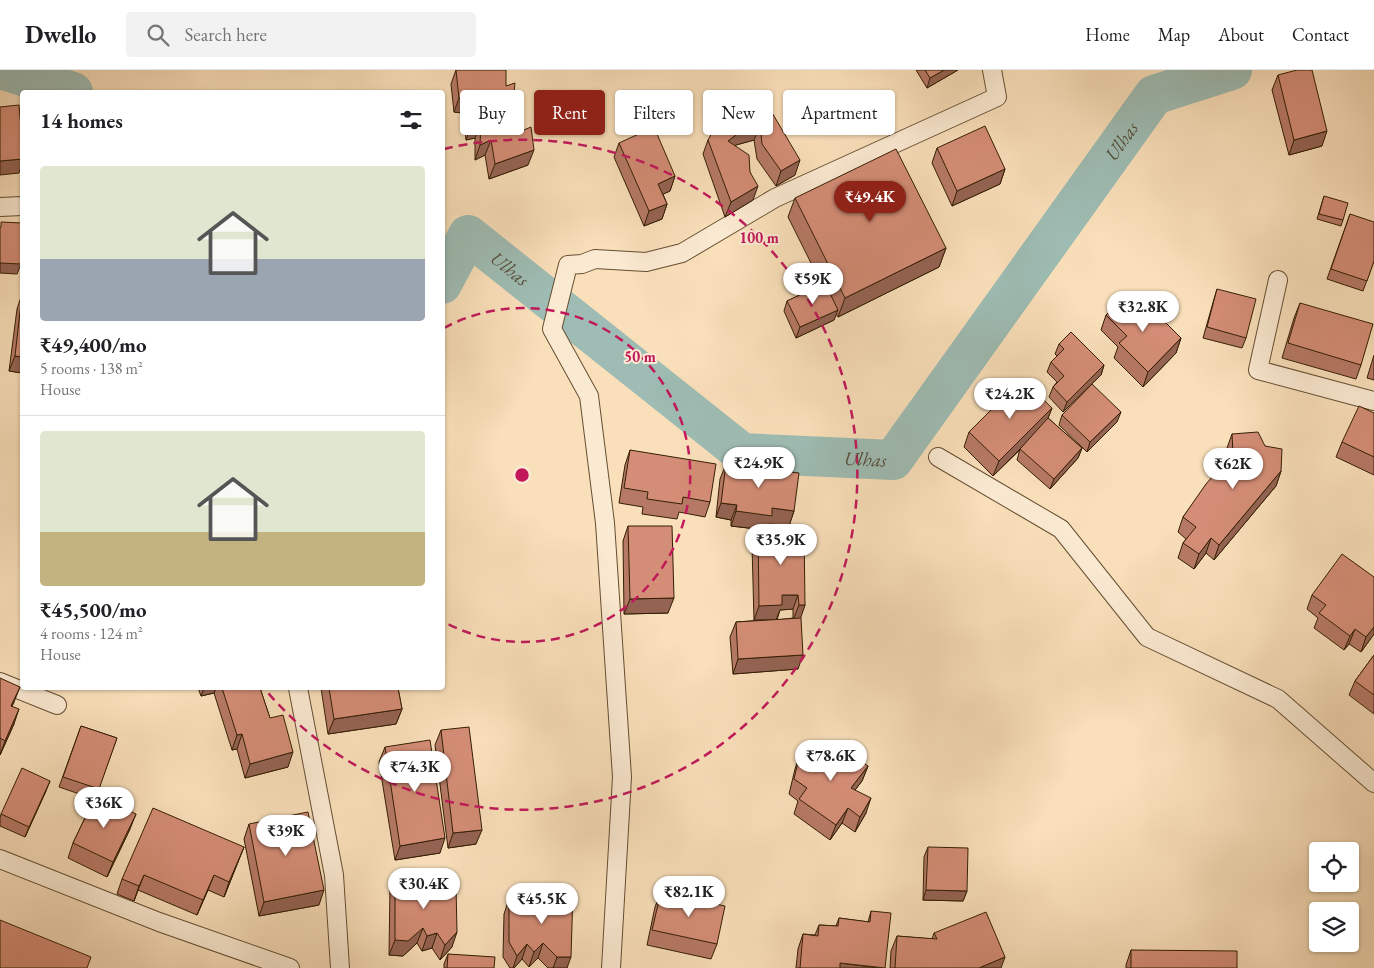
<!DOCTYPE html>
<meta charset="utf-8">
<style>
body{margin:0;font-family:"EB Garamond",serif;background:#f2f2f2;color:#202124;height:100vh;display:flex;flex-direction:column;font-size:19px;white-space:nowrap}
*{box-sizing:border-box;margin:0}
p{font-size:16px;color:#757577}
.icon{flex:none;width:28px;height:28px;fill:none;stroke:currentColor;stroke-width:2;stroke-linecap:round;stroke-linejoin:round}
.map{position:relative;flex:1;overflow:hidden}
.details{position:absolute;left:20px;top:20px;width:425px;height:600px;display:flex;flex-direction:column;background:#fff;border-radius:5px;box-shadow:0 1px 4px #0004}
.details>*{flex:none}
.hud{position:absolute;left:460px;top:20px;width:475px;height:45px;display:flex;gap:10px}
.tools{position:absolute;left:1309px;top:772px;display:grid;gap:10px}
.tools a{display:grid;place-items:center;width:50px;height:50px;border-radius:5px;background:#fff;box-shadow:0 1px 4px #0004;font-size:25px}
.price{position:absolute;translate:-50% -42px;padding:0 11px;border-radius:18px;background:#fff;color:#222;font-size:16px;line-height:32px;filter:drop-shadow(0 1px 2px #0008)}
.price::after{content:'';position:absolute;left:50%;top:30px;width:15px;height:11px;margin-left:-8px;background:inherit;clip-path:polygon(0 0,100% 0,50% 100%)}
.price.on{background:#8f2418;color:#fff}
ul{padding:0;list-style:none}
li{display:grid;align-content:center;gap:10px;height:265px;padding:0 20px}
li+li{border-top:1px solid #e0e0e0}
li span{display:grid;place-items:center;height:155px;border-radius:5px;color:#555}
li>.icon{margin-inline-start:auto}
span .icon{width:90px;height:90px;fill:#fffc;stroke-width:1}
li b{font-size:21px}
h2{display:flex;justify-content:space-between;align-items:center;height:60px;padding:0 20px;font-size:21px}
.tag{padding:0 18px;border-radius:5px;background:#fff;box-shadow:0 1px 4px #0004;font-size:18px;line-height:45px}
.tag.on{background:#8f2418;color:#fff}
header{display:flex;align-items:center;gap:30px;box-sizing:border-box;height:70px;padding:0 25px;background:#fff;border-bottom:1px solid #e0e0e0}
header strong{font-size:24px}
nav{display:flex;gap:28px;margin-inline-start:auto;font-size:18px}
.search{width:350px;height:45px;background:#f2f2f2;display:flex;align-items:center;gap:12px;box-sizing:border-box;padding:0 18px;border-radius:5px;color:#757577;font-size:19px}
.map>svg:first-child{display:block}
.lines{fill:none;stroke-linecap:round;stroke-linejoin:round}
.river{stroke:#9ebcb3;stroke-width:40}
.minor-casing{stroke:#654e32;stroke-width:20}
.minor{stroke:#fbead2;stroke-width:18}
.wall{fill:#b67965;stroke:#341e04;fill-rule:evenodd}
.shaded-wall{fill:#946353;stroke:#341e04}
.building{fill:#d48d76;stroke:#341e04}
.ring{fill:none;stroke:#c2185b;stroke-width:2.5;stroke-dasharray:9 6}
.labels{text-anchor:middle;stroke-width:4;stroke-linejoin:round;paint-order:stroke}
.water-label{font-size:19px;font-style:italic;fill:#544d39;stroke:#fbead2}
.centre{fill:#c2185b;stroke:#fbead2;stroke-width:2.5}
.ring-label{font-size:15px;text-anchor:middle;font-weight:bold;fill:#c2185b;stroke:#fbead2;stroke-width:4;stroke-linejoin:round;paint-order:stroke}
</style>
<header>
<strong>Dwello</strong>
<div class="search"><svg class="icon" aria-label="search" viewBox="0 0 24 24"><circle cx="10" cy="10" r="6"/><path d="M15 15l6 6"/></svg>Search here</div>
<nav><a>Home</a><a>Map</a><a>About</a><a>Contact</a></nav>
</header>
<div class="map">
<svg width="1374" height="898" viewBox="0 0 1374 898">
<rect width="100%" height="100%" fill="#f9dfba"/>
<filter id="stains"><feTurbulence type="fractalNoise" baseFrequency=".004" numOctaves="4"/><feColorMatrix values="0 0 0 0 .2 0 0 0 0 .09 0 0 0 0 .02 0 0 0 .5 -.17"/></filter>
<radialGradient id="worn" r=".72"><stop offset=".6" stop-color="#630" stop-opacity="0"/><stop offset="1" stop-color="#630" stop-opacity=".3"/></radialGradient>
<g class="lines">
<!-- river -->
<g class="river">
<path d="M4 0 73 22"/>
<path id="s1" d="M442 214 468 165 742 383 893 390 1154 25 1232 0"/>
</g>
<defs>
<path id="minor" d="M0 137 22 136
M1278 210 1258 300 1374 331
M938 387 1061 459 1147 567 1278 629 1374 713
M0 612 57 635
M298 618 334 805 340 898
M0 789 159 852 290 898
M611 898 622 707 605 453 589 326 552 259 568 195 582 194 595 189 646 192 682 183 775 128 997 27 992 0"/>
</defs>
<!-- minor casing -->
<use href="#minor" class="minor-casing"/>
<!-- minor -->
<use href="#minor" class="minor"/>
</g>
<!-- wall -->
<path class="wall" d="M456 0 506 16 528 95 489 109 485 85 475 90V68L466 70 463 43 454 42 451 14Z
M916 0H958L927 18Z
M1278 5 1322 76 1289 85 1272 20Z
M750 38 795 105 776 116 757 89 754 70 736 75 735 76 750 102 753 130 725 147 703 84 708 70Z
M619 73 675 106 670 121 663 124 667 134 662 149 644 156 614 87Z
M937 78 1005 99 1000 114 952 136 932 93Z
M1324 126 1343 150 1341 156 1317 149Z
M795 128 946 178 939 197 838 247 836 244 834 250 796 268 784 241 787 231 822 215 788 147Z
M1350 144 1374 191 1363 221 1327 209Z
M1217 219 1246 268 1242 278 1203 268 1214 229Z
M22 224V303L9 301 17 239Z
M1300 233 1361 295 1356 309 1282 288 1294 248Z
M1106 245H1148L1181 268 1176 283 1143 317 1114 288 1118 277 1101 260Z
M1059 274 1104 295 1101 305 1063 342 1049 327 1053 317 1057 312 1047 302 1051 292 1057 286 1055 284Z
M1374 285V310L1367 308Z
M1052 338 1048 348 1082 378 1078 388 1050 419 1017 390 1020 379 1024 376 993 406 964 377 969 362Z
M1374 343V405L1336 387 1342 372Z
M1062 345 1117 352 1087 382 1059 355Z
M1232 364 1265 376 1281 401 1276 416 1214 490 1206 483 1194 499 1178 488 1183 473 1186 469 1178 462 1183 447 1227 389V378Z
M630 380 710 432 705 447 679 442 677 449 642 444 643 437 619 433 625 395Z
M726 394 794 441 789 456 769 454 766 460 805 535 800 548 798 599 733 604 730 567 736 552 766 550H754L752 475 758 460H765L731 456V450L716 447 720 409ZM793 539V548L777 550 780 540Z
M628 456 668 543 624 544 623 471Z
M1312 525 1374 564 1361 582 1349 574 1344 580 1314 558 1318 548 1307 539Z
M1374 585V644L1349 625 1355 611Z
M0 608 14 632 12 636 14 654 0 685Z
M198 618H260L270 648 288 697 245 708 237 679 232 680 214 623 201 626Z
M321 618H398L402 639 396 654 328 664Z
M81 656 117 668 96 726 130 759 107 807 68 788 73 773 94 729 59 717Z
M441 660 476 774 448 778 435 675Z
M385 677 440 783 395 790 379 692Z
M832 683 868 696 862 711 855 720 866 743 855 762 842 753 830 770 794 744 798 731 789 724 795 699 800 684Z
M46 721 25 767 0 756V748L1 744Z
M249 754 319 835 259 846 244 769Z
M244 777 224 827 208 820 197 845 138 820 134 831 117 824 122 809Z
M928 777 967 821 963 831 923 830 924 787Z
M395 803 421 822H445L447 816 452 877 440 890 432 878 422 881 417 873 403 886 389 885 390 817Z
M554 820 567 898H548L538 888 529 897 522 889 514 898H510L503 887 504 844 509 829 530 838H549V835Z
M661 822 717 874 711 889 647 875 655 837Z
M871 841 885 898H796L798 879 803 864 815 865 819 855 836 856 839 848 868 852Z
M934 863 1001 898H890L891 881 897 866 932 869Z
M1131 880 1237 898H1126V895Z
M448 884 494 898H444V894Z"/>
<!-- shaded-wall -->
<path class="shaded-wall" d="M944 0H958L927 18 930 8Z
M459 28H469L463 43 454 42Z
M481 53 475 68 466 70 471 55Z
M760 55 754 70 736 75 722 86 728 71 741 61Z
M1327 61 1322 76 1289 85 1294 70Z
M491 70 485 85 475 90 480 75Z
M534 80 528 95 489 109 495 94Z
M22 89V94L19 103 0 105V91Z
M800 90 795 105 776 116 781 101Z
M1005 99 1000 114 952 136 957 121Z
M675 106 670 121 653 129 658 114Z
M758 116 753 130 725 147 731 132Z
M667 134 662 149 644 156 649 141Z
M946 178 939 197 838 247 845 228Z
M22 184V194H21L17 204 0 203V193Z
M838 240 834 250 796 268 800 257Z
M1181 268 1176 283 1143 317 1148 302Z
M15 286 22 287V303L9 301Z
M1104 295 1101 305 1063 342 1067 332Z
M1052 338 1046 353 993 406 999 391Z
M1121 342 1117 352 1087 382 1090 372Z
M1082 378 1078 388 1050 419 1054 409Z
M1281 401 1276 416 1214 490 1219 475Z
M721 433 737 435 731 450 716 447Z
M772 438 794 441 789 456 769 454 766 460 731 456 736 441Z
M1211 468 1206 483 1194 499 1199 484Z
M782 525H798L793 539 780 540 776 550H754L759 536Z
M674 528 668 543 624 544 630 529Z
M799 535H805L800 550H793Z
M1374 557V564L1361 582 1366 567Z
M1355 559 1349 574 1344 580 1350 566Z
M803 585 798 599 733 604 738 589Z
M20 617 14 632 5 651 11 636Z
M204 618H216L214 623 201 626Z
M19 639 14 654 0 685 5 671Z
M402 639 396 654 328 664 334 649Z
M242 664 237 679 232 680 237 665Z
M293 682 288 697 245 708 250 694Z
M868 696 862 711 845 733 851 718Z
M50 711 46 721 25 767 29 757Z
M871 728 866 743 855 762 860 747Z
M848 738 842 753 830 770 836 755Z
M136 744 130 759 107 807 113 792Z
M482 760 476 774 448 778 453 763Z
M445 768 440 783 395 790 400 776Z
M244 777 224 827 229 812Z
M144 805 138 820 134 831 139 816Z
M214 805 208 820 197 845 203 830Z
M324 820 319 835 259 846 264 832Z
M926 820 967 821 963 831 923 830Z
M423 858 417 873 403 886 389 885 395 870Z
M457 862 452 877 440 890 445 875Z
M437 863 432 878 422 881 427 866Z
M543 873 538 888 529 897 534 882Z
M527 874 522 889 514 898H513L517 886Z
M557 887H571L567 898H553Z
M1005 887 1001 898H979Z
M840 893 879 898H838Z"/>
<!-- building -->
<path class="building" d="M456 0H506V16L515 13 512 41 523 35 519 62 531 57 534 80 495 94 491 70 480 75 481 53 471 55 469 28H459Z
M925 0H944L930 8Z
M1297 0H1312L1327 61 1294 70 1278 5Z
M19 35 22 69V89L0 91V37Z
M750 38 771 41 800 90 781 101 762 74 760 55 741 61 728 71 749 85 750 102 758 116 731 132 708 70 717 54Z
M985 56 1005 99 957 121 937 78Z
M654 57 675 106 658 114 667 134 649 141 619 73Z
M896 79 946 178 845 228 795 128Z
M1324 126 1348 133 1343 150 1319 144Z
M1350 144 1374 152V191L1367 211 1331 199Z
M1 152 22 153V184H21V194L0 193V157H1Z
M825 213 838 240 800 257 787 231Z
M1217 219 1256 229 1246 268 1207 257Z
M22 224V287L15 286Z
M1127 224 1148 245 1153 240 1181 268 1148 302 1119 273 1127 266 1106 245Z
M1300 233 1373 254 1361 295 1288 273Z
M1071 262 1104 295 1067 332 1053 317 1064 306 1051 292 1064 279 1059 274Z
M1022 309 1052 338 999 391 969 362Z
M1092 314 1121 342 1090 372 1062 345Z
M1359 336 1374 343V387L1342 372Z
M1048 348 1082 378 1054 409 1020 379Z
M1258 362 1265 376 1282 379 1281 401 1219 475 1211 468 1199 484 1183 473 1196 457 1183 447 1206 414 1233 383 1232 364Z
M630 380 716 394 710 432 683 427 682 434 647 429 648 422 624 418Z
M726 394 799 403 794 441 772 438V446L736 441 737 435 721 433Z
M628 456H672L674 528 630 529Z
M758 460H804L805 535H799L798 525H782V535L759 536Z
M1342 484 1374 507V557L1366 567 1355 559 1350 566 1319 543 1326 535 1312 525Z
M801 548 803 585 738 589 736 552Z
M1374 585V625L1355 611Z
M0 608 20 617 11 636 19 639 5 671 0 668Z
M222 618H260L270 648 283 645 293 682 250 694 242 664 237 665Z
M329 618H398L402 639 334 649Z
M81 656 117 668 99 719 63 707Z
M469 657 482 760 453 763 441 660Z
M430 670 445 768 400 776 385 677Z
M821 674 832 683 838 675 868 696 851 718 871 728 860 747 848 738 836 755 799 729 807 718 794 709 800 684Z
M22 698 50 711 29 757 1 744Z
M96 725 136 744 113 792 73 773Z
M153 738 244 777 229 812 214 805 203 830 144 805 139 816 122 809Z
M308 742 324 820 264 832 249 754Z
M928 777 968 778 967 821 926 820Z
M395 803H413V816H421V822H447V816H456L457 862 445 875 437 863 427 866 423 858 408 871 395 870Z
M554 820 573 821 571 887H557L543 873 534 882 527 874 517 886 509 872V829L530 830V838L554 839Z
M661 822 725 836 717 874 652 860Z
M871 841 891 843 885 898 840 893V898H800L803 864 818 866 819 855 838 856 839 848 870 852Z
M986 842 1005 887 979 898H895L897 866 937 869 934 863Z
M0 850 91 887 87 898H0Z
M1131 880 1237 881V898H1131Z
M448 884 495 887 494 898H447Z"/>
<!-- distance rings -->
<g class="ring">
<path d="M444 258A167 167 0 1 1 444 552"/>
<path d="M444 79A335 335 0 1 1 264 618"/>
</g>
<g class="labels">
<!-- water labels -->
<g class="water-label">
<text dy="7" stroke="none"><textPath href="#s1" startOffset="949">Ulhas</textPath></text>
<text dy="7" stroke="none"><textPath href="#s1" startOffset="109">Ulhas</textPath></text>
<text dy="7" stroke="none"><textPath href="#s1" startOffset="529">Ulhas</textPath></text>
</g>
</g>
<circle cx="522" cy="405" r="8" class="centre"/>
<g class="ring-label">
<text x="759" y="173">100 m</text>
<text x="640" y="292">50 m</text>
</g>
<rect width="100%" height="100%" filter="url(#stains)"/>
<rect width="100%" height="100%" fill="url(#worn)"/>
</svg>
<div class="tools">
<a><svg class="icon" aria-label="locate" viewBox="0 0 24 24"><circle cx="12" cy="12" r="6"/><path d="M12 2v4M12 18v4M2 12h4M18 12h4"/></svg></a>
<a><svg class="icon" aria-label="layers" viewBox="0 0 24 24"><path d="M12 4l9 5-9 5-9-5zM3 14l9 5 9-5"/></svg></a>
</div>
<b class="price on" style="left:870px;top:153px">₹49.4K</b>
<b class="price" style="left:813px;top:235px">₹59K</b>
<b class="price" style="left:1143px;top:263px">₹32.8K</b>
<b class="price" style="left:1010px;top:350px">₹24.2K</b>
<b class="price" style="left:759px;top:419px">₹24.9K</b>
<b class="price" style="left:1233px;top:420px">₹62K</b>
<b class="price" style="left:781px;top:496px">₹35.9K</b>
<b class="price" style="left:831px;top:712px">₹78.6K</b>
<b class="price" style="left:415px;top:723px">₹74.3K</b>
<b class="price" style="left:104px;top:759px">₹36K</b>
<b class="price" style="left:286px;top:787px">₹39K</b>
<b class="price" style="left:424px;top:840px">₹30.4K</b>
<b class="price" style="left:689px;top:848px">₹82.1K</b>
<b class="price" style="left:542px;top:855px">₹45.5K</b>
<div class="hud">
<a class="tag">Buy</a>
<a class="tag on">Rent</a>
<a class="tag">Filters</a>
<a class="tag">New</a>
<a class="tag">Apartment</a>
</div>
<section class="details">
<h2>14 homes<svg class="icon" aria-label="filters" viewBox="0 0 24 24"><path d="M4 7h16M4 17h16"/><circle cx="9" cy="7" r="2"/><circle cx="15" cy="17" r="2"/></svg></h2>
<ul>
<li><span style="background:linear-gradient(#dfe7d0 60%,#9aa5b1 0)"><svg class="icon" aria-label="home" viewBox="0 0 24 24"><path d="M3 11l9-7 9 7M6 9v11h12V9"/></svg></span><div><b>₹49,400/mo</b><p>5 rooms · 138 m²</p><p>House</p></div></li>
<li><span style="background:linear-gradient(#dfe7d0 65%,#c2b280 0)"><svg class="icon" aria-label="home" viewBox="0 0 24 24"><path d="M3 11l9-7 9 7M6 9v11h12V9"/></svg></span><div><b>₹45,500/mo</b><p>4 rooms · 124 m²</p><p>House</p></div></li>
</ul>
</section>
</div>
